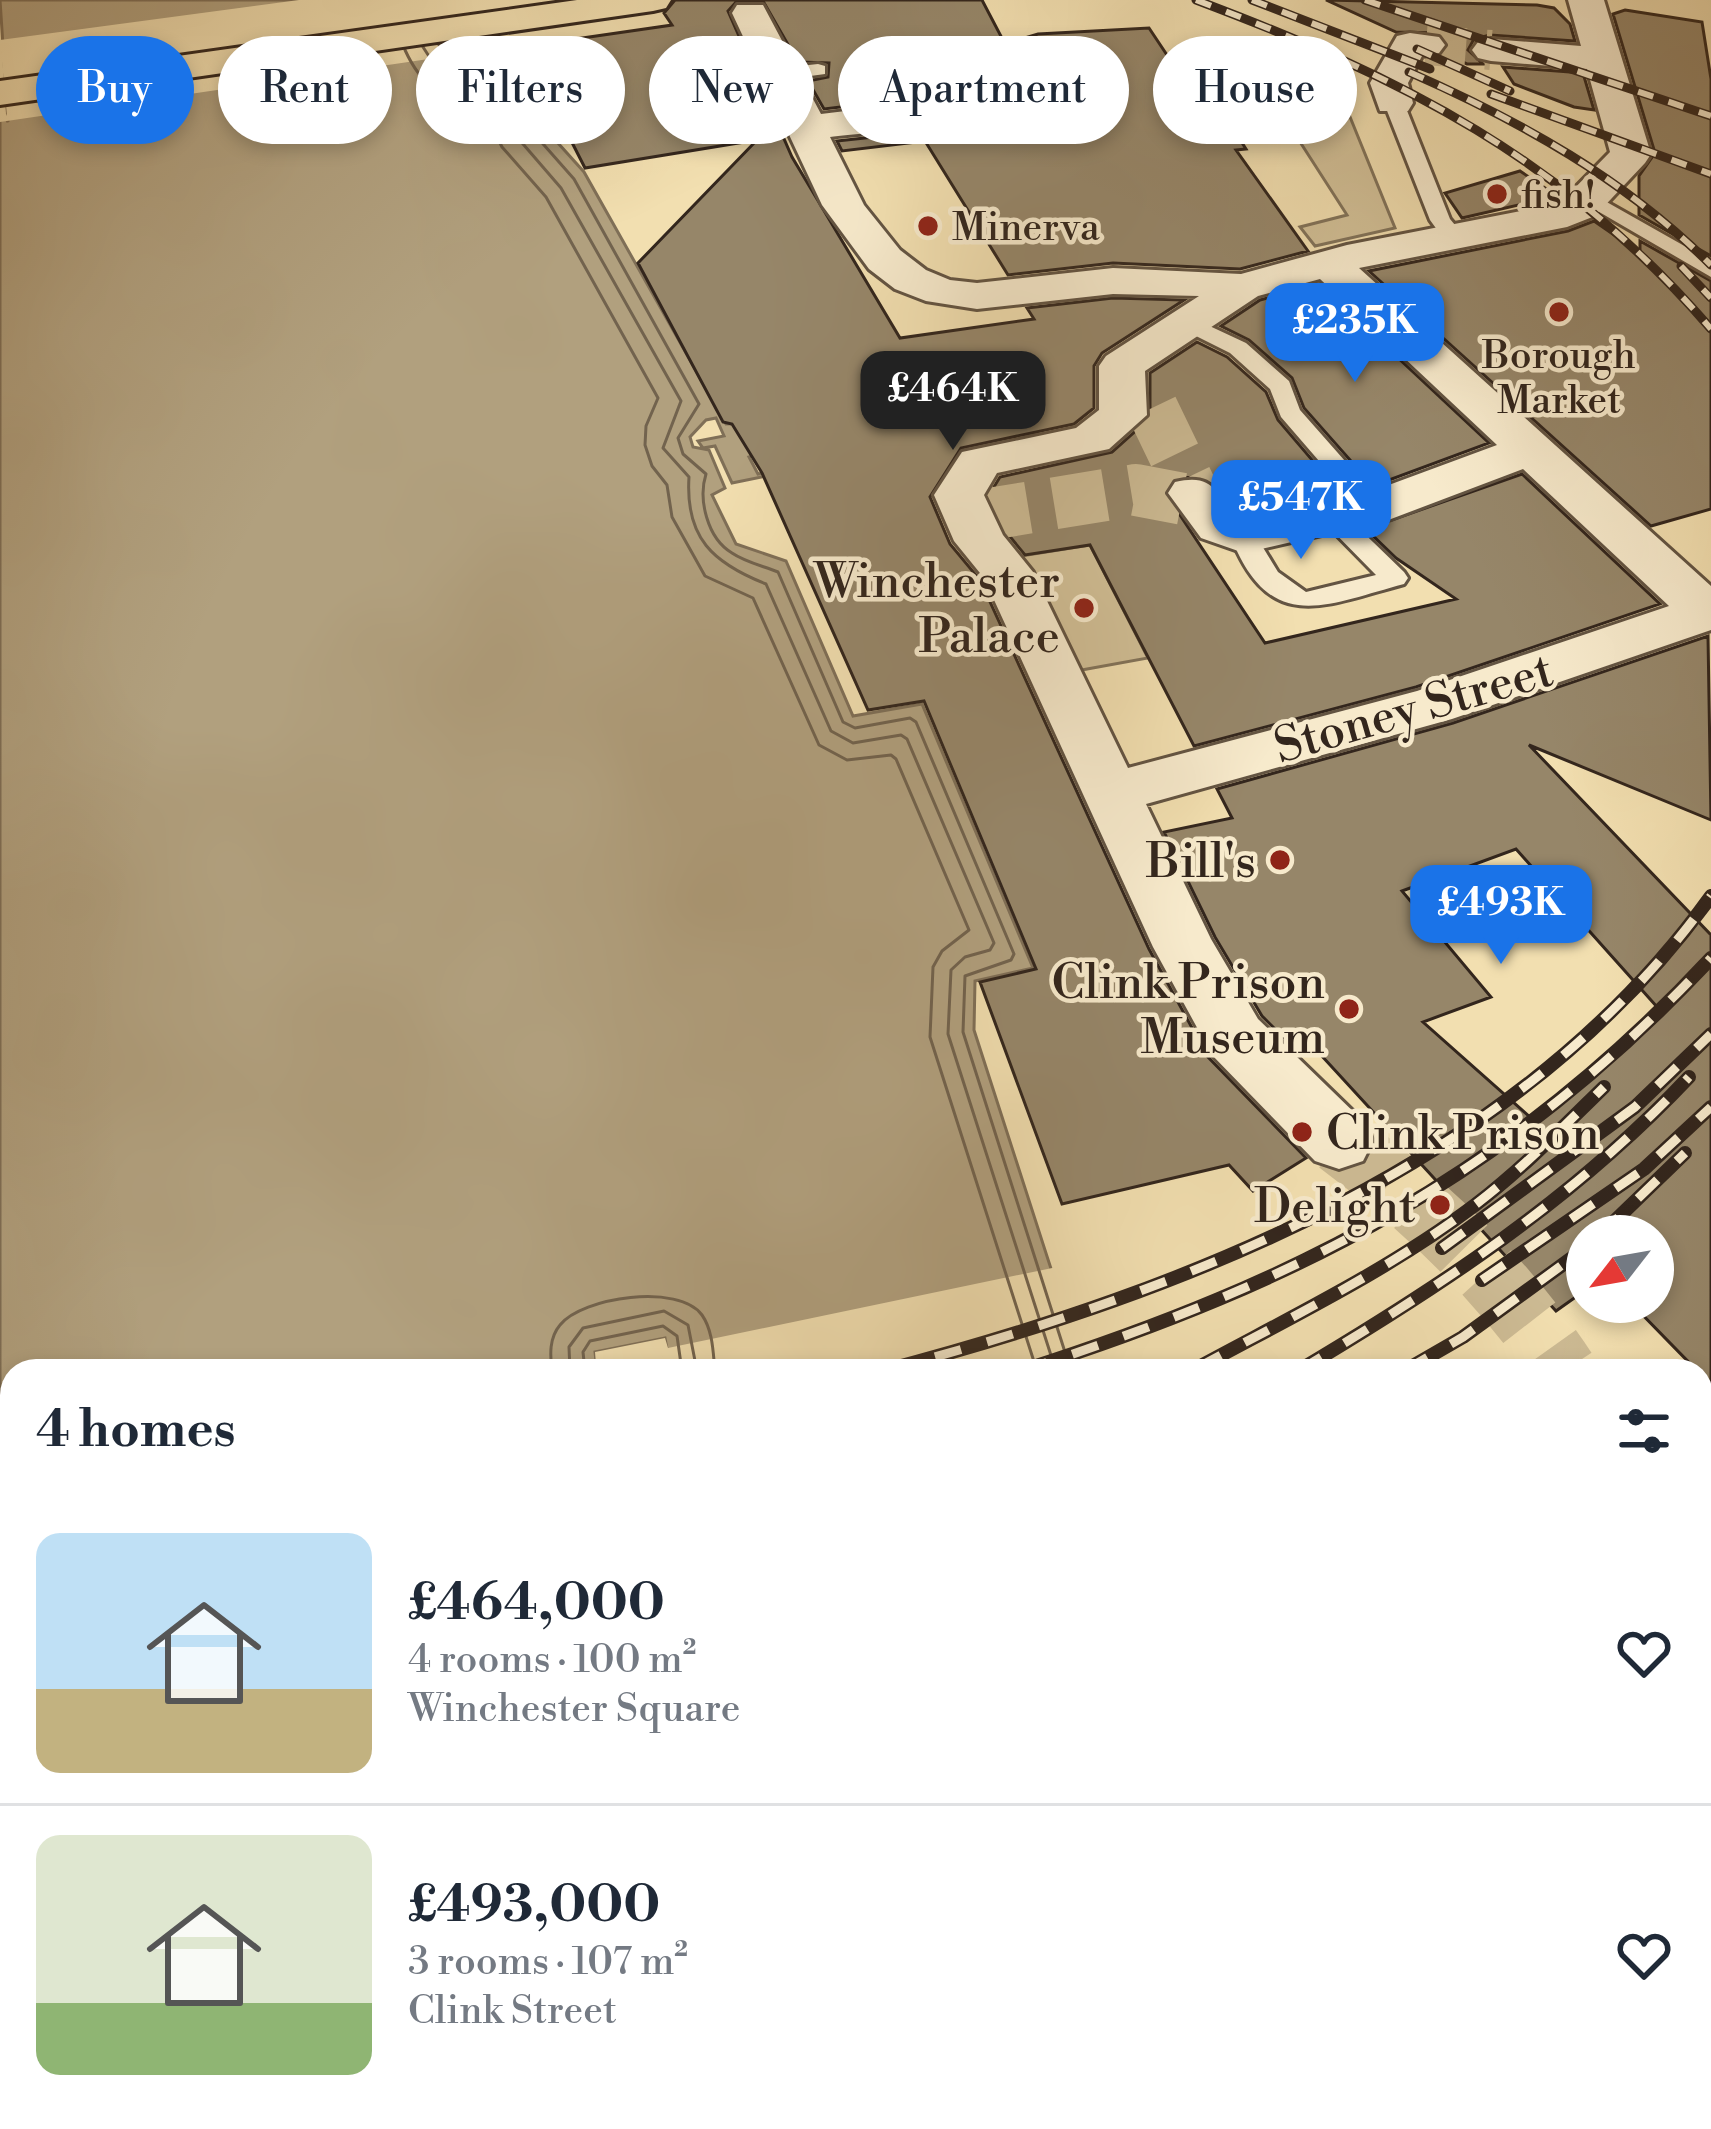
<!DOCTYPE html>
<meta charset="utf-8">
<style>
body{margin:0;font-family:"Libre Bodoni",serif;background:#f6f6f7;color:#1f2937;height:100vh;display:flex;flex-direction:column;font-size:45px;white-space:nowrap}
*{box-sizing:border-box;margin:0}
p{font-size:39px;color:#747a83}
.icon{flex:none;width:66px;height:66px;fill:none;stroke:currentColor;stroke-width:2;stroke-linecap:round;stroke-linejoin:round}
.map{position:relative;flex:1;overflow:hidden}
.panel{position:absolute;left:0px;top:1359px;width:1713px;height:771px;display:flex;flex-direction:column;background:#fff;border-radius:36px 36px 0 0;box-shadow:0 6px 18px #0003}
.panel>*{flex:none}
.banner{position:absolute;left:36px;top:36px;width:1641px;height:108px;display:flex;gap:24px}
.needle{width:78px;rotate:239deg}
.buttons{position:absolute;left:1566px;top:1215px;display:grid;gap:24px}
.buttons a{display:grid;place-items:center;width:108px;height:108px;border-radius:50%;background:#fff;box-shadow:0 6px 18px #0003;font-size:60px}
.price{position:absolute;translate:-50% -102px;padding:0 27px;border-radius:24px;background:#1a73e8;color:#fff;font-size:39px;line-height:78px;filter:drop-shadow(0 3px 6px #0008)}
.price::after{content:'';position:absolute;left:50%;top:72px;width:36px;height:27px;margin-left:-18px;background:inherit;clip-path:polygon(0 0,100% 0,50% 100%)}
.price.on{background:#222;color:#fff}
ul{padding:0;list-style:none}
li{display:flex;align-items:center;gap:36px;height:300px;padding:0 36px}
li+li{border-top:3px solid #e0e1e3}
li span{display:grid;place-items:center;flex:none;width:336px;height:240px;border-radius:24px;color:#555}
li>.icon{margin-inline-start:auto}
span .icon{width:144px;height:144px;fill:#fffc;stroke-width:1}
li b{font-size:51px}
h2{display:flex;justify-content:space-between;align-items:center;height:144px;padding:0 36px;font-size:51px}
.pill{padding:0 42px;border-radius:54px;background:#fff;box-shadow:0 6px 18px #0003;font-size:42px;line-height:108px}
.pill.on{background:#1a73e8;color:#fff}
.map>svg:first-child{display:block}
.green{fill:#d2c097;stroke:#82735a;stroke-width:3}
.water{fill:#b1a07e;stroke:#7f6f57;stroke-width:3;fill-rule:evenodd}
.pier{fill:#f2dfb0}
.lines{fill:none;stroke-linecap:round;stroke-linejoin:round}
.shore{stroke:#72634e;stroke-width:3}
.building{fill:#968669;stroke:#33261d;stroke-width:3;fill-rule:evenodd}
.street-tunnel-far2{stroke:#ccba93;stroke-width:40;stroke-dasharray:40 20;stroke-linecap:butt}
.street-tunnel-far1{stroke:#ccba93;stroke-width:52;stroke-dasharray:52 26;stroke-linecap:butt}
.street-tunnel{stroke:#ccba93;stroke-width:66;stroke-dasharray:66 33;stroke-linecap:butt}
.lane-casing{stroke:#635442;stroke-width:6}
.street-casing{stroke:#635442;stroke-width:6}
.primary-casing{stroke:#33261d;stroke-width:6}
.lane{fill:#f7eacc;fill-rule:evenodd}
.street{fill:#f7eacc;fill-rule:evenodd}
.primary{fill:#f2dfb0;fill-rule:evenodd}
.rail-far2-casing{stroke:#33261d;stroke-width:9}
.rail-far1-casing{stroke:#33261d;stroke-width:14}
.rail-casing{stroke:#33261d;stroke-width:16}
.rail-far2{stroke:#f7eacc;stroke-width:6;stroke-dasharray:16;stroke-linecap:butt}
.rail-far1{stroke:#f7eacc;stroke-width:9;stroke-dasharray:27;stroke-linecap:butt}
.rail{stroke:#f7eacc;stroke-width:12;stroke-dasharray:34;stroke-linecap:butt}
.poi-dot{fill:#8f2418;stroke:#f7eacc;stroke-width:4.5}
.labels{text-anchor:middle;stroke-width:9;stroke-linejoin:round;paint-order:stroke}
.far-poi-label{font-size:39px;fill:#33261d;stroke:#f7eacc;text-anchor:start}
.poi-label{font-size:48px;fill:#33261d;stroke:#f7eacc;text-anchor:end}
.street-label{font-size:48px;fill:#33261d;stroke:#f7eacc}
</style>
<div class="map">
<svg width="1711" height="2129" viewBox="0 0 1711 2129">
<rect width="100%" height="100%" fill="#f2dfb0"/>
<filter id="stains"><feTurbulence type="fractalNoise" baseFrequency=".00167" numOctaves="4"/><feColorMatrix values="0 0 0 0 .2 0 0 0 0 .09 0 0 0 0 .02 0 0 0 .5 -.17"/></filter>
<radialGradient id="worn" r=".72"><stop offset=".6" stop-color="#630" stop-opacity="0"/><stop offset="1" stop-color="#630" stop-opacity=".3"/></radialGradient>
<!-- green -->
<path class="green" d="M1239 47 1285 49 1331 70 1395 228 1315 246 1300 227 1347 215Z
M1090 545 1148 658 1076 671 1021 556Z"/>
<!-- water -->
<path class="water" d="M0 0H432L456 55 504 49 539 122 584 172 726 424 1078 416 1012 442 807 479 771 475 732 483 715 446 703 448 698 441 724 436 716 418 706 420 690 437 693 447 709 450 725 488 712 495 736 544 786 561 853 716 922 704 1033 968 975 981 974 1030 1084 1371H671L665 1338 595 1352 597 1371H12V2118H1301L1304 2129H0V106L8 122ZM824 438 837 462 758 474 749 457Z"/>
<!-- pier -->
<path class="pier" d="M299 0H439L460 49 503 43 510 47 0 122V100L7 116 0 40Z
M1057 1267 1090 1371H665L660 1345 601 1356 603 1371H563L596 1364 595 1352 665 1338 668 1348Z
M12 1486V1968L0 1971V1488Z"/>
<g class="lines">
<!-- shore -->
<path class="shore" d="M439 45 453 66 498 64 529 128 574 179 699 404 678 438 683 454 706 474C698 499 707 538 732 553 745 562 763 566 778 572L843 722 855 728 910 718 916 722 1014 954 1011 960 965 976 963 1032 1071 1371
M423 47 443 78 489 80 517 137 561 188 681 401 663 448 689 477C685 538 713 563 766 584L831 731 853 743 901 735 907 739 994 943 990 950 965 957 951 970 948 1034 1056 1371
M405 50C422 87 438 95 478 100L502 147 546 197 658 398 646 426 645 445 652 466 667 485 672 517 705 576 753 598 819 745 847 760 891 755 896 759 969 930 942 951 933 967 930 1037 1037 1371
M552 1371C550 1355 549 1338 560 1325 582 1297 679 1283 702 1315 713 1331 713 1352 715 1371
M570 1371 569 1347 583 1328 664 1311 688 1325 697 1371
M585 1371 583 1352 590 1341 663 1326 677 1336 682 1371"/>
</g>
<!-- building -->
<path class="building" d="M675 0H982L1005 44 1038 34 1149 28 1169 58 1183 57 1211 94 1246 149 1236 150 1308 251 1240 269 1113 263 1008 275 925 141 842 151 837 141 920 132 968 121 1000 99 996 86 976 80 943 95 824 109 808 81 828 77 829 63 798 62 763 1H737L728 11 792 157 900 338 1034 319 1027 308 1113 298 1184 300 1102 353 1094 366V408L1074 424 961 448 930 497 950 544 980 580 1149 949 1208 1057 1306 1158 1253 1191 1229 1165 1062 1204 980 982 1036 969 924 701 868 710 762 473 732 424 723 422 638 263 757 140 585 168 560 119 541 122 507 49 672 25 664 13Z
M1326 0 1537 5 1554 8 1570 24 1575 41 1490 35 1474 39 1468 50 1483 64H1467L1444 54 1450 45 1440 33 1396 32Z
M1625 10 1702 22 1711 79V256L1639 215V176L1655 153 1613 14Z
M1503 67 1583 73 1594 110 1574 107 1514 84Z
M1520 171 1557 196 1462 218 1445 193Z
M1594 221 1640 253V241L1711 281V509L1651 526 1369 271 1568 231Z
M1319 284 1489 443 1373 486 1304 408 1292 378 1249 340 1221 326 1260 300Z
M1197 342 1227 357 1266 392 1278 420 1342 495 1249 515 1203 477 1174 478 1164 491 1265 643 1456 599 1396 558 1366 529 1522 474 1660 604 1416 687 1194 746 1090 545 1025 555 1007 533 989 495 1000 477 1112 452 1150 418V373Z
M1708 636 1711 820 1529 745 1711 935V1385L1630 1302H1653V1236H1587V1289L1556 1311 1309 1042 1297 1051 1262 1016 1215 937 1164 832 1232 818 1217 789 1453 723ZM1516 849 1658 1008 1624 1044 1530 1117 1423 1022 1491 997 1402 891Z"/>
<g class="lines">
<!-- street-tunnel-far2 -->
<path class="street-tunnel-far2" d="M1426 45 1491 50"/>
<!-- street-tunnel-far1 -->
<path class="street-tunnel-far1" d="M1152 408 1193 493
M977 516 1136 490 1183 499"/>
<!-- street-tunnel -->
<path class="street-tunnel" d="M1339 1141C1427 1207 1503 1279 1564 1371"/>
<defs>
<path id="lane" d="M818 64 825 66V74L781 80 772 74 781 68Z
M1387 99 1404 103 1450 219 1465 237 1462 242H1446L1430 220 1384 103Z
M1589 192 1711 261V277L1582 202 1579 198Z
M1186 315 1246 343 1289 381 1300 410 1382 503 1386 508 1382 513H1364L1281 417 1270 389 1230 353 1178 327 1175 322Z
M1333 510 1342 512 1404 572 1408 578 1404 584C1325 605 1270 636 1231 537L1235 531H1253L1278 572 1306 592 1376 575 1320 518Z"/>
<path id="street" d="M1568 0H1604L1651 154 1645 163 1595 216 1567 227 1359 268 1711 586V630L1452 719 1146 804 1211 939 1258 1019 1363 1121 1373 1141 1363 1161 1339 1169 1315 1161 1212 1055 1153 947 984 578 954 541 934 495 962 452 1076 428 1099 410V366L1106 356 1199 296 1113 294 977 309 926 301 895 289 869 269 822 205 732 13 737 5H763L821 114 944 99 978 84 992 88 997 96C973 131 871 131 830 137L864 205 900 250 926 270 950 280 977 283 1113 268 1241 274 1347 245 1541 207 1565 198 1610 152 1587 69 1491 61 1478 58 1472 50 1478 42 1491 39 1581 46ZM1320 279 1497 445 1359 496 1248 520C1213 507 1224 470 1175 482L1168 493 1201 538 1244 553 1391 519 1523 469 1669 606 1417 691 1128 768 1033 572 1003 535 984 495 997 473 1109 449 1147 415 1145 371 1258 296Z
M1410 33 1439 37 1445 45 1439 53 1422 56 1408 83 1413 103 1408 111H1380L1370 83 1397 36Z
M1711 1461V1537L1701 1541V1465Z"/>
<path id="primary" d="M577 0H671L666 8 653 11 0 105V81Z"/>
</defs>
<!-- lane casing -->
<use href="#lane" class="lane-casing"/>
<!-- street casing -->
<use href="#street" class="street-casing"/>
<!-- primary casing -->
<use href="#primary" class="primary-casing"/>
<!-- lane -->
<use href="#lane" class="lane"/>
<!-- street -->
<use href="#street" class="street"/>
<!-- primary -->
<use href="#primary" class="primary"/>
<defs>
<path id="rail-far2" d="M1196 0C1403 78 1565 159 1711 329
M1252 0 1430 69
M1365 0 1711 116
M1417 49 1510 91
M1409 72C1520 121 1625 179 1711 265
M1491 94 1711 174
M1681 266 1711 298"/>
<path id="rail-far1" d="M1599 1236 1685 1153
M1442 1248 1635 1107 1711 1034
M1482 1280 1644 1169 1711 1107
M1197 1368C1291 1317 1389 1270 1475 1205 1521 1170 1562 1128 1604 1087
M883 1371C1190 1290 1519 1163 1711 896
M1021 1371C1300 1282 1510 1174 1711 958
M1298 1371C1441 1286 1574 1199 1689 1077
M1404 1371 1463 1337 1587 1247"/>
<path id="rail" d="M0 1576 12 1574
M0 1615 12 1612
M0 1724 12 1721
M0 1766 12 1763
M0 1786 12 1782
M0 1830 12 1827"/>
</defs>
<!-- rail-far2 casing -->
<use href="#rail-far2" class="rail-far2-casing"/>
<!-- rail-far1 casing -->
<use href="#rail-far1" class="rail-far1-casing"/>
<!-- rail casing -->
<use href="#rail" class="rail-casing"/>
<!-- rail-far2 -->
<use href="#rail-far2" class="rail-far2"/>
<!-- rail-far1 -->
<use href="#rail-far1" class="rail-far1"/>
<!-- rail -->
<use href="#rail" class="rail"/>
</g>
<!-- markers -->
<g class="poi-dot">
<circle cx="1497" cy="194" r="12"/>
<circle cx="928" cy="226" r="12"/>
<circle cx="1559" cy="312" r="12"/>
<circle cx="1084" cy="608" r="12"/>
<circle cx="1280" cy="860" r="12"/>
<circle cx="1349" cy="1009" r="12"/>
<circle cx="1302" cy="1132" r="12"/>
<circle cx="1440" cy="1205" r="12"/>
</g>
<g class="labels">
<!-- far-poi labels -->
<g class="far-poi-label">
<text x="1521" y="208">fish!</text>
<text x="952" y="240">Minerva</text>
<text x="1559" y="368" text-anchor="middle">Borough<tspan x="1559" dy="45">Market</tspan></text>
</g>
<!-- poi labels -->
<g class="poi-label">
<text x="1060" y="597">Winchester<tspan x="1060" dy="55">Palace</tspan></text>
<text x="1256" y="877">Bill's</text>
<text x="1325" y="998">Clink Prison<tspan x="1325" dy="55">Museum</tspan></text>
<text x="1326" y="1149" text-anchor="start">Clink Prison</text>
<text x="1416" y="1222">Delight</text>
</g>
<!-- street labels -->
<g class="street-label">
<text transform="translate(1413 707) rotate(-16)" y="17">Stoney Street</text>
</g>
</g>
<rect width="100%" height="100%" filter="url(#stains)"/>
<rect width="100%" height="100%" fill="url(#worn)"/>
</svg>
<div class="buttons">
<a><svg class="needle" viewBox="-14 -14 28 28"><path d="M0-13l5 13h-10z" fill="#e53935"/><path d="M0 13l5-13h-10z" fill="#747a83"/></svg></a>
</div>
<b class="price" style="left:1355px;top:385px">£235K</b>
<b class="price on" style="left:953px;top:453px">£464K</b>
<b class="price" style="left:1301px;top:562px">£547K</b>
<b class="price" style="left:1501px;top:967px">£493K</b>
<div class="banner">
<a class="pill on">Buy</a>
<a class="pill">Rent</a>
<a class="pill">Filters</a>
<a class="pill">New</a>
<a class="pill">Apartment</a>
<a class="pill">House</a>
</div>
<section class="panel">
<h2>4 homes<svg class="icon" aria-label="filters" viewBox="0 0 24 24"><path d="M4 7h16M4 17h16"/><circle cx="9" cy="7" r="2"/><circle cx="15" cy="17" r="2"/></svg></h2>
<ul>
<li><span style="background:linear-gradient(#bfe0f5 65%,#c2b280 0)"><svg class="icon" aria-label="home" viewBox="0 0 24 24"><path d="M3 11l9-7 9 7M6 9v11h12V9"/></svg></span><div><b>£464,000</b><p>4 rooms · 100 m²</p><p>Winchester Square</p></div><svg class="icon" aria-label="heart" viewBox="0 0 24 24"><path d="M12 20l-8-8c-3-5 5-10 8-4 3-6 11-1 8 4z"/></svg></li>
<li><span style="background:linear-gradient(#dfe7d0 70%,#8fb573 0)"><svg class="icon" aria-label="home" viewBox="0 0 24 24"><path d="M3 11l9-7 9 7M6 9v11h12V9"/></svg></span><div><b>£493,000</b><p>3 rooms · 107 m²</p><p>Clink Street</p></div><svg class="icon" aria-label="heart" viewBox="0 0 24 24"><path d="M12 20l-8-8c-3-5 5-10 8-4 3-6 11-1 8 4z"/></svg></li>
</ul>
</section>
</div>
